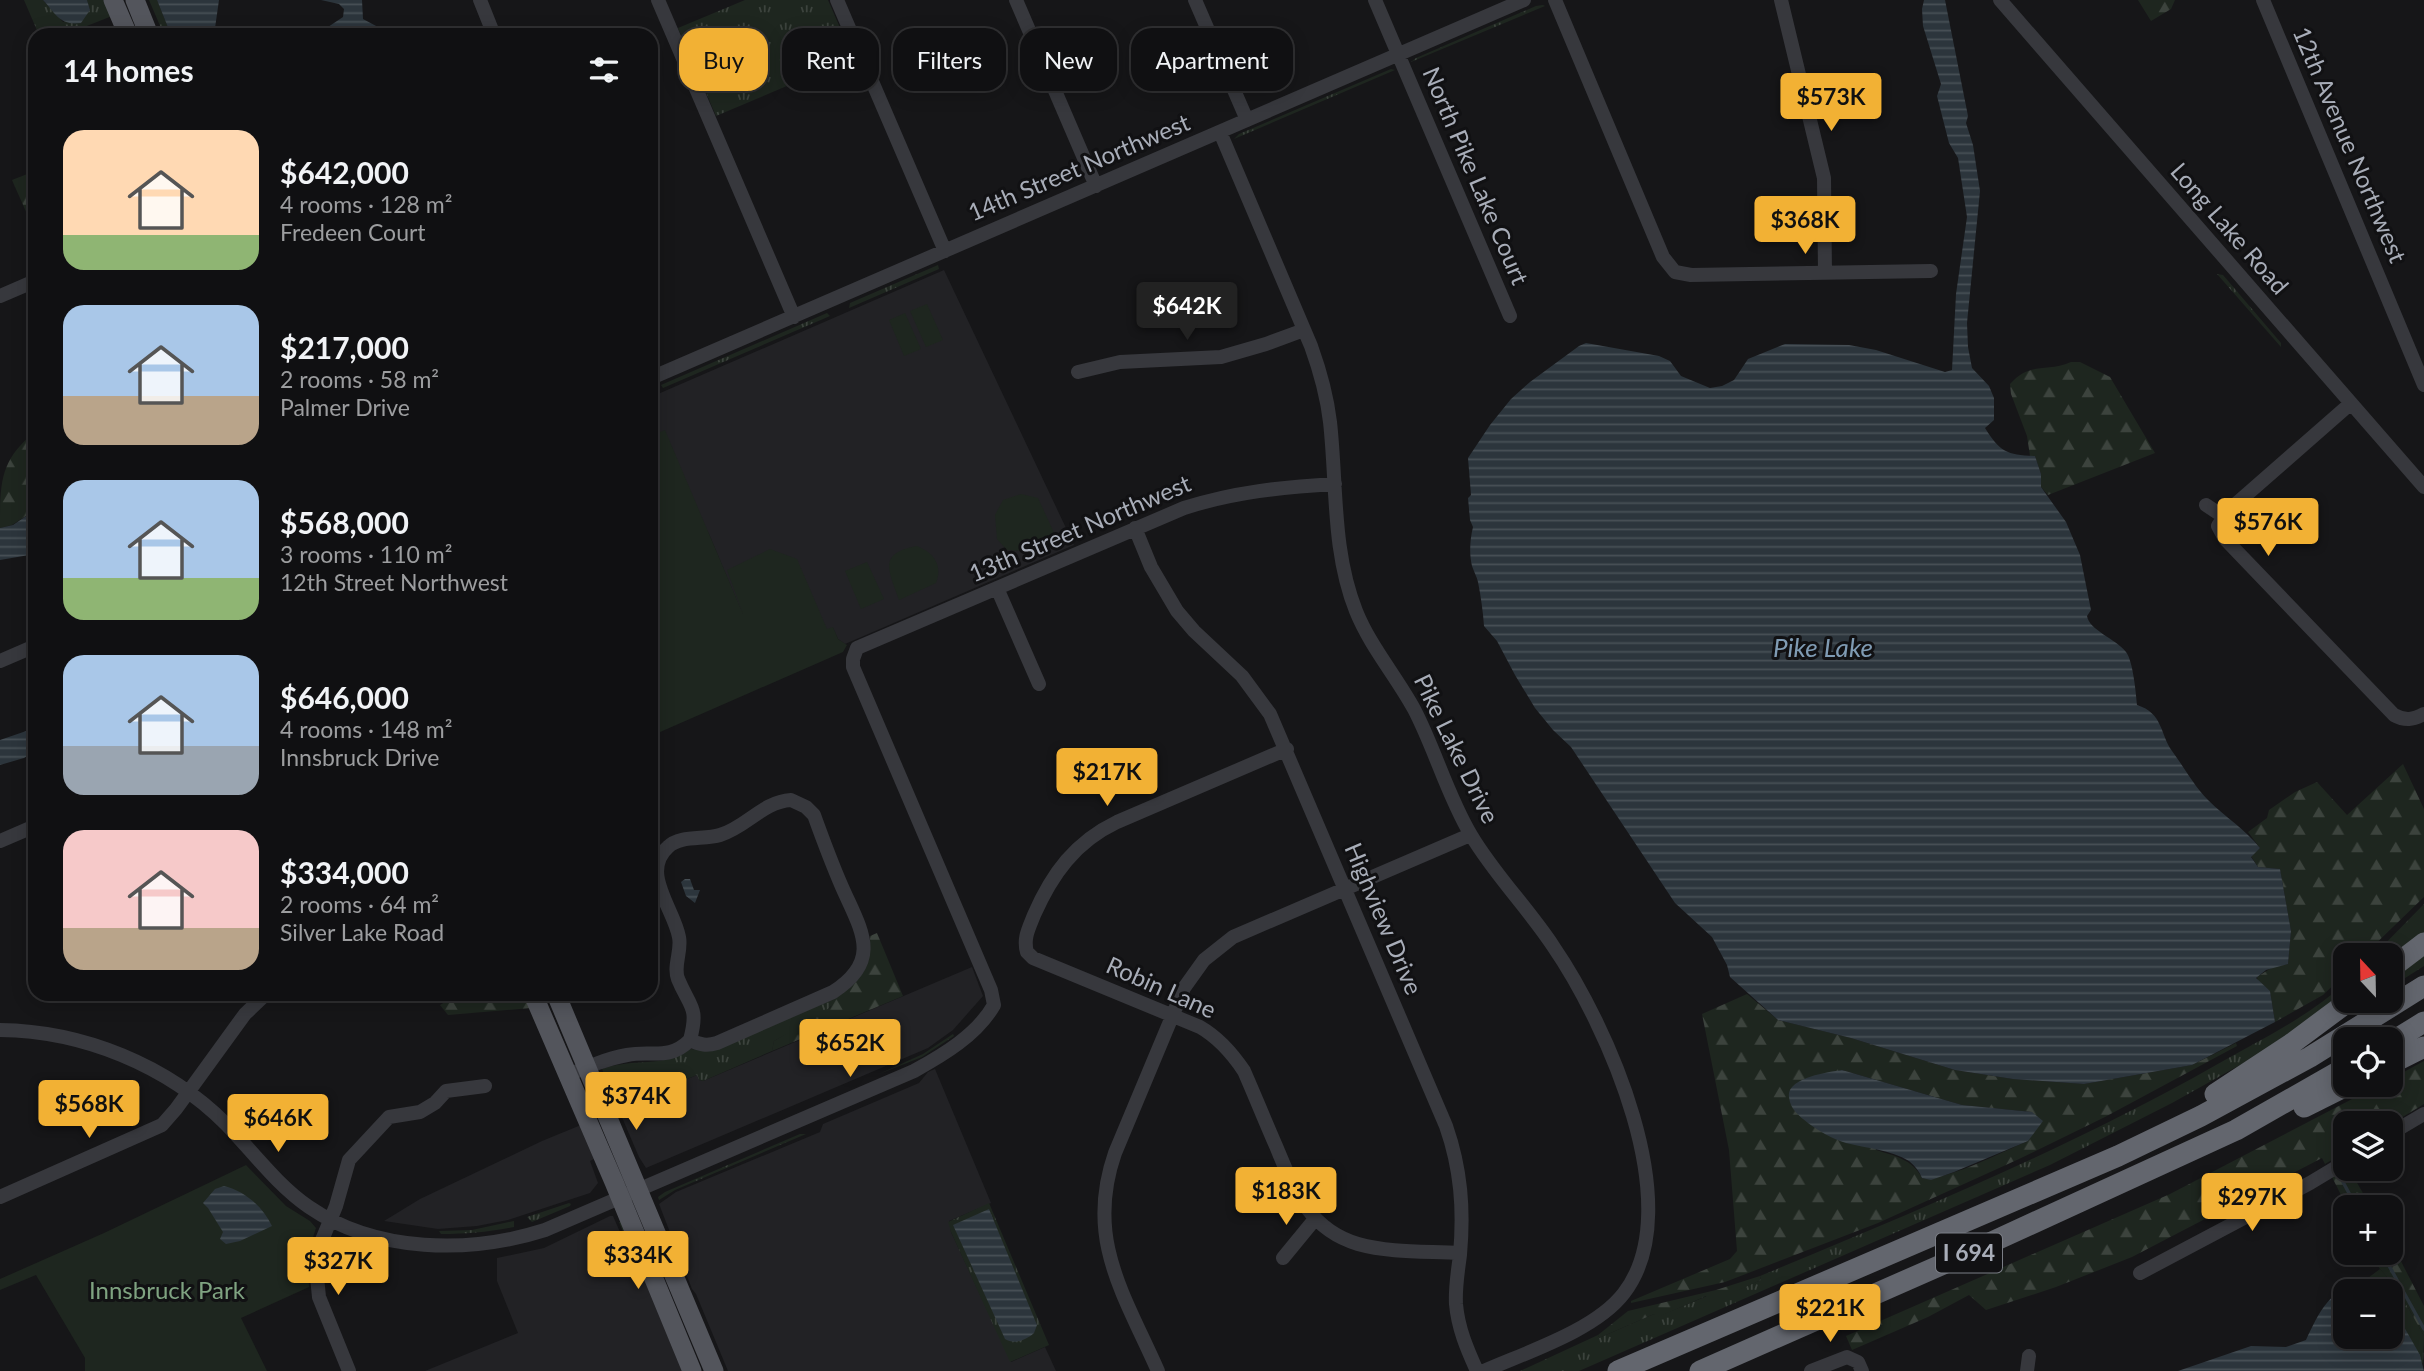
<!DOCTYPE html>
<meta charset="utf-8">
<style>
body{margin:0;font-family:Lato,sans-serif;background:#1e1e20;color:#f1f3f6;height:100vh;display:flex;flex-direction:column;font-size:26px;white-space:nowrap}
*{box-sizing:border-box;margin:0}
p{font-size:23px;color:#9c9d9f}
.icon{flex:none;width:38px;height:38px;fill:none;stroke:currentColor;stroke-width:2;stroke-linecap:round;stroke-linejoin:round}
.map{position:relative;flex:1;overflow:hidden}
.details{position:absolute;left:28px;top:28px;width:630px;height:973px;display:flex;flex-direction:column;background:#101012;border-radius:21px;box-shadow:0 4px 18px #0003,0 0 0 2px #303032}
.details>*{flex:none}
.guide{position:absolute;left:679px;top:28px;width:665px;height:63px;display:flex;gap:14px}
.needle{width:46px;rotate:338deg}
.fabs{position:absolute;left:2333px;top:943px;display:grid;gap:14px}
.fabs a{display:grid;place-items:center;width:70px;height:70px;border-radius:14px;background:#101012;box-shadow:0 4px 18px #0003,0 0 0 2px #303032;font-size:35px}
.price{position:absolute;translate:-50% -60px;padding:0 16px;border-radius:7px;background:#f2b134;color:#111;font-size:23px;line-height:46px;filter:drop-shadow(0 2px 4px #0008)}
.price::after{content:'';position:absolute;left:50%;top:42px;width:21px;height:16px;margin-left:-10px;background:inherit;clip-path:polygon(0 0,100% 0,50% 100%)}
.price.selected{background:#222;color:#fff}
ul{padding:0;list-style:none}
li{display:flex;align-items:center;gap:21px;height:175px;padding:0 35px}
li span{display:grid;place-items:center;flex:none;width:196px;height:140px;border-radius:21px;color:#555}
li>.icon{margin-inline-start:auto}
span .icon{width:84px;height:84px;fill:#fffc;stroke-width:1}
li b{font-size:30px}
h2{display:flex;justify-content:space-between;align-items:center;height:84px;padding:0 35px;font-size:30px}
.chip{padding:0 24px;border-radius:21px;background:#101012;box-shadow:0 4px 18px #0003,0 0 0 2px #303032;font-size:24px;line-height:63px}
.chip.selected{background:#f2b134;color:#111}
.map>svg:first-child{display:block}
.built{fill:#222225}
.grass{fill:url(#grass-tufts)}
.forest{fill:url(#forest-firs);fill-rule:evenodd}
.park{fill:#1e261f}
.water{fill:url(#water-rules)}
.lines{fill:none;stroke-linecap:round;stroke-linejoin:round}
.stream{stroke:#2c353c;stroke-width:3.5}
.minor{stroke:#37383d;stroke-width:14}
.major{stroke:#53555c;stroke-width:19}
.highway{stroke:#63666e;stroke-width:21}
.labels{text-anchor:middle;stroke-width:6;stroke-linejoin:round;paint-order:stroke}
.shield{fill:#111113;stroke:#7b7e86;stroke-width:2}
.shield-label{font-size:23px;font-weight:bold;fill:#a8adb8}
.street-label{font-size:24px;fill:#a8adb8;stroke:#111113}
.park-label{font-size:24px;fill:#7fa381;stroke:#111113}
.water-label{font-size:26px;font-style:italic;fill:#7f9bb3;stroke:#111113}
</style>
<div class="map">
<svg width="2424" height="1371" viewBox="0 0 2424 1371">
<defs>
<pattern id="grass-tufts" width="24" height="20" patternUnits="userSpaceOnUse" patternTransform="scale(1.75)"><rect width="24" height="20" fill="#1e261f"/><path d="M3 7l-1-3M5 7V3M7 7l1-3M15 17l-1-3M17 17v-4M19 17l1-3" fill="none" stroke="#3c433d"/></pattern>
<pattern id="forest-firs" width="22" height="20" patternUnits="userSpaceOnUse" patternTransform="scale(1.75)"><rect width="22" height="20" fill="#1e261f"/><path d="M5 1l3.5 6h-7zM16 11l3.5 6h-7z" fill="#3c433d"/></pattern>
<pattern id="water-rules" width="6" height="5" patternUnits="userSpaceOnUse" patternTransform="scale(1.75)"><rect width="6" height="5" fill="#2c353c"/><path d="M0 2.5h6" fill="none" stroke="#485056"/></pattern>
</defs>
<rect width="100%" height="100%" fill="#161618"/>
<!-- built -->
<path class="built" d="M944 270 1074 545 845 644 838 639 833 628 778 652H767L757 644 752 637 709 534 651 436V397Z
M972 967 983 996 953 1030 928 1048 646 1168 639 1157 618 1108 697 1075 699 1080 703 1081Z
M935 1069 991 1203 949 1221 951 1232 1011 1362 1045 1347 1056 1371H728L696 1294 692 1289 659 1204 676 1192 820 1132 823 1124 919 1083 928 1072Z
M581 1125 596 1158 590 1161 598 1183 590 1193 508 1220 477 1226 438 1229 384 1221 420 1199 542 1141Z
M610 1216H613L620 1232 614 1242 626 1273 631 1272 639 1262 683 1371H425L518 1333 497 1281V1258L544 1248Z"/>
<!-- grass -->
<path class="grass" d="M24 0H43L63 22 90 10 87 0H105L112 16 64 35H39Z
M149 0H157L171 35H164Z
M745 0H828L853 58 716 116 678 28Z
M1543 5 1545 6 1411 62 1416 58 1536 6Z
M1391 69 1395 70 1234 139 1239 134Z
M938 265 939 269 849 308 850 303Z
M2217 274 2223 275 2281 343V347Z
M827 313 830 316 663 388 661 385Z
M2424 904V933L2390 956H2373Z
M2424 951V966L2391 987V976Z
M2345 983V994L2256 1056 2172 1103 2050 1165 1579 1371H1520L1598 1335 1599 1338 1654 1314 1657 1317 1707 1296 1710 1302 1761 1280 1760 1276C1914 1212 2070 1148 2216 1065 2260 1040 2308 1017 2345 983Z
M832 999V1005L823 1014 774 1041 772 1051 703 1081 699 1080 697 1075 618 1107 602 1069C635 1057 662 1069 690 1049L711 1051Z
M953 1034 954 1036 922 1057 879 1074 923 1054Z
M800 1134H806L675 1190 659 1200 658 1197 665 1192Z
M569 1203 571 1204 570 1206 532 1222 527 1217Z
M989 1203 1049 1345 1010 1362 951 1232 948 1222Z
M514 1221V1227C489 1232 466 1234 441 1234L439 1231 472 1230Z
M619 1222H621L639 1262 638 1267 631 1272 616 1242 623 1232Z
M2380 1269 2397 1288 2424 1336 2423 1364 2391 1304 2390 1292 2383 1291 2364 1281Z"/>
<!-- forest -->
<path class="forest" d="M2138 0H2175L2171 9 2151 21Z
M35 171V175L27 180 35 203V232L12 180Z
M2071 362H2080L2110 377 2155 453 2048 495 2041 487V474L2035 456H2030L2027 436 2011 394 2010 384C2031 361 2045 373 2071 362Z
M35 432V510L12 525 0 528C0 482 0 460 35 432Z
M2403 764 2424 809V897L2364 955 2345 956V974L2323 995 2275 1022 2270 991 2258 981 2257 977 2273 967 2288 964 2291 931 2280 869 2258 867 2251 856 2260 848 2248 832 2267 818 2269 810 2295 792 2317 782 2347 815Z
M877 933 903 996 772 1051 774 1041 830 1008 832 1005V999C849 980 872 963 870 936Z
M458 994H525L531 1008 448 1015 440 1005Z
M1747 994 1778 1020 1851 1038 1955 1070 2013 1079 2084 1084 2192 1065 2236 1043 2237 1046 2105 1117 2019 1159 1878 1223 1725 1282 1631 1303V1301L1730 1259 1737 1251 1729 1150 1702 1014ZM1842 1070 1962 1105 2032 1112 2034 1131 2028 1141C2004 1151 1945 1182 1922 1178 1912 1159 1895 1156 1876 1150Z
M2424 1061V1104L2391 1124H2345V1152L2325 1164 2322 1158 2132 1257 2056 1287 1986 1310 1969 1295 1928 1317 1852 1350 1846 1336 2170 1194 2379 1085H2390L2391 1079Z
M2345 1169H2349L2371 1207H2347L2331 1175Z
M2391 1242 2424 1306V1336L2397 1288 2380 1269 2370 1253H2390Z
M1760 1276 1761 1280 1710 1303 1706 1296 1656 1318 1654 1314 1599 1338 1598 1335 1628 1311 1716 1290Z"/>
<!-- park -->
<path class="park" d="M927 304 943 340 926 347 910 311Z
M905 313 921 349 904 356 889 320Z
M665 430 743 614 727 570 770 549 797 559 827 629 833 627 838 639 847 645 843 652 651 736V436Z
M1021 494 1038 498 1056 537 1024 551 1007 550 997 539 995 515 1003 500Z
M917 546C934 553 943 565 936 583L899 600C889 571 877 553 917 546Z
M867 562 884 599 861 609 845 571Z
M246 1165 286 1206 310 1221 316 1228 308 1253 309 1287 241 1318 267 1371H85V1358L36 1275 0 1290V1279L104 1233Z"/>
<!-- water -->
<path class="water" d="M43 0H87L90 10 81 23C60 26 56 14 43 0Z
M157 0H219L214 35H171Z
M321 0H362L363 19 393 35H316L343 17 344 9 339 4Z
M1924 0H1945L1968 116 1966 123 1973 145 1980 191 1967 323 1968 347 1972 368 1989 386 1994 398V420L1985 428C2000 452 2007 455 2035 456L2041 474V487L2066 522 2080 555 2091 610 2087 616C2089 630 2116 639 2126 652 2133 661 2136 693 2137 705 2163 713 2160 734 2172 751 2184 767 2194 786 2208 800 2225 817 2245 829 2260 848L2251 857 2258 867 2280 869 2291 931 2288 964 2266 970 2256 978 2270 991 2275 1022 2192 1065 2084 1084 2013 1079 1955 1070 1851 1038 1778 1020 1730 977 1727 965 1712 937 1675 903 1571 747 1553 730 1535 708 1515 675 1497 641 1484 626C1483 612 1481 597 1478 582 1477 577 1474 572 1472 566 1469 554 1470 539 1473 527L1470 520 1468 498 1471 495 1468 458 1490 425 1511 399 1530 382 1579 346 1586 343 1659 356 1670 361 1681 376 1710 388 1722 386 1734 380 1748 359 1785 344 1849 345 1876 350 1945 372 1952 370 1956 294 1967 217 1958 158 1949 143 1937 96 1941 84 1923 26 1922 9Z
M35 510V554L0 560V528L13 525Z
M35 728 34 752 24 758 0 765V740Z
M685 879H690L694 890H700L695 903 686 896 681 882Z
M1842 1070 1962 1105 2032 1112 2043 1121 2028 1141 1954 1172 1931 1180 1922 1178C1919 1171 1915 1166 1909 1161 1891 1150 1866 1148 1846 1143 1832 1139 1819 1131 1808 1123 1799 1116 1790 1109 1789 1097 1786 1078 1828 1072 1842 1070Z
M224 1186C245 1191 263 1207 272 1226L240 1241 226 1244 220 1239 223 1232 208 1208 203 1203 215 1189Z
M989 1209 1037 1325 1034 1333C1026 1340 1015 1345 1005 1339L953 1225Z
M2364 1281 2383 1291 2345 1292V1337H2390L2391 1304 2420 1355 2424 1371H2178L2251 1346 2286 1347 2306 1340C2319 1312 2331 1287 2364 1281Z"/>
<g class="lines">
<!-- stream -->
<path class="stream" d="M2343 1182 2357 1208
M2382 1253 2424 1329"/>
<!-- minor -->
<path class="minor" d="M480 0 494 35
M658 0 794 317
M837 0 945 251
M1016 0 1096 186
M1195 0 1247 120
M1375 0 1510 316
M1555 0 1663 257 1675 272 1691 275 1931 271
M1781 0 1824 178 1825 273
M2000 0 2424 487
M2263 0 2424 385
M1220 132 1311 346C1320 371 1327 396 1330 422 1337 485 1332 551 1356 611 1370 646 1396 676 1414 709 1435 749 1448 797 1471 835 1494 874 1528 908 1553 946 1606 1023 1690 1207 1624 1293 1596 1330 1527 1352 1484 1371
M0 296 35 281
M1078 372 1120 362 1221 357 1266 344 1304 330
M651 378 1524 0
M2350 404 2237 503 2224 517 2218 526 2225 539 2394 715C2405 721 2413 720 2424 714
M2206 505 2224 517
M1135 528 1151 567 1177 611 1194 631 1242 676 1270 714 1446 1126C1461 1169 1464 1209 1460 1255 1458 1271 1455 1287 1456 1304 1458 1328 1467 1349 1477 1371
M997 588 1039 684
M0 661 35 646
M1287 749 1117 822C1075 842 1052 874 1034 915 1029 928 1023 938 1027 952L1033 958 1200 1027C1219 1038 1232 1053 1244 1071 1255 1096 1265 1121 1276 1146 1294 1189 1308 1229 1358 1244 1390 1253 1427 1251 1460 1253
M791 800 806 807 814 815C823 840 832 864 842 887 861 930 883 960 833 992L717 1043C707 1046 700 1045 690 1040 699 1006 690 1008 678 979 673 966 682 951 679 937 674 909 640 872 668 847 680 835 704 840 720 835 747 827 762 802 791 800Z
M0 841 35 826
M0 1030C83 1031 167 1065 226 1124 253 1152 277 1185 309 1207 376 1253 470 1254 545 1230L914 1071C943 1055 977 1035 994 1005L991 990 853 667V659L857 648 1184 508C1234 492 1283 487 1335 484
M568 1075C587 1067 606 1059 627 1055 652 1050 669 1061 690 1040
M2390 1134 2424 1114
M0 1197 162 1125 176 1109 245 1014 266 994
M1283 1258 1315 1219
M2140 1273 2310 1183 2345 1162
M349 1371 319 1297 316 1267 320 1245 336 1206 349 1160 389 1117 420 1112 435 1103 446 1091 485 1086
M1158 1371C1124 1294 1085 1239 1115 1153L1184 988 1204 960 1233 937 1470 835
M1811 1371 1847 1357 1858 1362 1862 1371
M2027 1371 2029 1356"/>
<!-- major -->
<path class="major" d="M113 0 128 35
M135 0 149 35
M533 994 614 1182 692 1371
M556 994 714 1371"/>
<!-- highway -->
<path class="highway" d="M2390 969 2424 943
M2390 1043 2424 1022
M2390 1064 2424 1047
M2215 1094 2291 1044 2349 1001
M2304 1107 2348 1085
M1618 1371 2118 1156 2201 1116 2310 1057 2424 986
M1700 1371 1957 1258 2236 1130 2345 1068"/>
</g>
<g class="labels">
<!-- shield labels -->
<rect class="shield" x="1936" y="1233.5" width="66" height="39" rx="5"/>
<g class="shield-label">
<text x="1969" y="1261">I 694</text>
</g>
<!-- street labels -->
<g class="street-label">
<text transform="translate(2349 145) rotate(67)" y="8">12th Avenue Northwest</text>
<text transform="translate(1079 168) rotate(-23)" y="8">14th Street Northwest</text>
<text transform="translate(1475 176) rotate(67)" y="8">North Pike Lake Court</text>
<text transform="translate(2229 229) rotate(49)" y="8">Long Lake Road</text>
<text transform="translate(1080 529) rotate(-23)" y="8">13th Street Northwest</text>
<text transform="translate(1456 749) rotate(64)" y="8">Pike Lake Drive</text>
<text transform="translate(1383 919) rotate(67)" y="8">Highview Drive</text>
<text transform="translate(1161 988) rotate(24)" y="8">Robin Lane</text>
</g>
<!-- park labels -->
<g class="park-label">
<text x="167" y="1299">Innsbruck Park</text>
</g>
<!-- water labels -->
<g class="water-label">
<text x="1823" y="657">Pike Lake</text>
</g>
</g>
</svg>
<div class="fabs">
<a><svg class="needle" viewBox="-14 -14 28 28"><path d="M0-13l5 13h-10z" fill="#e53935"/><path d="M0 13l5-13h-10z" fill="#9c9d9f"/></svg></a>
<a><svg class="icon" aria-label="locate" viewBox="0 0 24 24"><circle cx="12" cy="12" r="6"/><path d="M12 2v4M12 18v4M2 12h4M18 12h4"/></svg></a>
<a><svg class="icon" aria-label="layers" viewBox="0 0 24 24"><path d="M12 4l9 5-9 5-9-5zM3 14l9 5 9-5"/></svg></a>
<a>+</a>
<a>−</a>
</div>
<b class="price" style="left:1831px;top:133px">$573K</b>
<b class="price" style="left:1805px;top:256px">$368K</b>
<b class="price selected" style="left:1187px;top:342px">$642K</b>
<b class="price" style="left:2268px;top:558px">$576K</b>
<b class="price" style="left:1107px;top:808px">$217K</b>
<b class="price" style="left:850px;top:1079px">$652K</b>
<b class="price" style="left:636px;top:1132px">$374K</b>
<b class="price" style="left:89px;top:1140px">$568K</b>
<b class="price" style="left:278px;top:1154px">$646K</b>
<b class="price" style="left:1286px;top:1227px">$183K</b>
<b class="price" style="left:2252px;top:1233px">$297K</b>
<b class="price" style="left:638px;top:1291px">$334K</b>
<b class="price" style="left:338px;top:1297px">$327K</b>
<b class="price" style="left:1830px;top:1344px">$221K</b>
<div class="guide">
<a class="chip selected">Buy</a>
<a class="chip">Rent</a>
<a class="chip">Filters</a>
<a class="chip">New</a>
<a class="chip">Apartment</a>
</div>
<section class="details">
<h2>14 homes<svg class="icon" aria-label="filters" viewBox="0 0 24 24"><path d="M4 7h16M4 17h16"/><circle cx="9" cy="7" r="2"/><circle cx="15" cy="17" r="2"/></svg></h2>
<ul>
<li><span style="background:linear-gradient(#ffd9b3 75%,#8fb573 0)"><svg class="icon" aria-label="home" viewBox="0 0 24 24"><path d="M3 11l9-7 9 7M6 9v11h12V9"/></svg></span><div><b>$642,000</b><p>4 rooms · 128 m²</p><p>Fredeen Court</p></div></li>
<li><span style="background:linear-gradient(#a9c7e8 65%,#b9a48a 0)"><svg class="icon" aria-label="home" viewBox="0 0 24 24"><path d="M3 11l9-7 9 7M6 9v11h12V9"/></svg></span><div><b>$217,000</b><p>2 rooms · 58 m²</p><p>Palmer Drive</p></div></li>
<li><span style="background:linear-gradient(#a9c7e8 70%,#8fb573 0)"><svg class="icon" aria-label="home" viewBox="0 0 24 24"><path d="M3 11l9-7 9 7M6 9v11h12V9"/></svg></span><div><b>$568,000</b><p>3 rooms · 110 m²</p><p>12th Street Northwest</p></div></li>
<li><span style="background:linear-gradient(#a9c7e8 65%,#9aa5b1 0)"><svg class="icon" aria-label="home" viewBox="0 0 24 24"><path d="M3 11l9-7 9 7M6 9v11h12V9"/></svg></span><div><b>$646,000</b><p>4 rooms · 148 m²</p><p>Innsbruck Drive</p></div></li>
<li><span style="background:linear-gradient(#f6c9c9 70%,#b9a48a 0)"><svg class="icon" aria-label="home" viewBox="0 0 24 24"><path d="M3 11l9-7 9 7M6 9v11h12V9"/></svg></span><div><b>$334,000</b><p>2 rooms · 64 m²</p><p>Silver Lake Road</p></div></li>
</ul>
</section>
</div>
